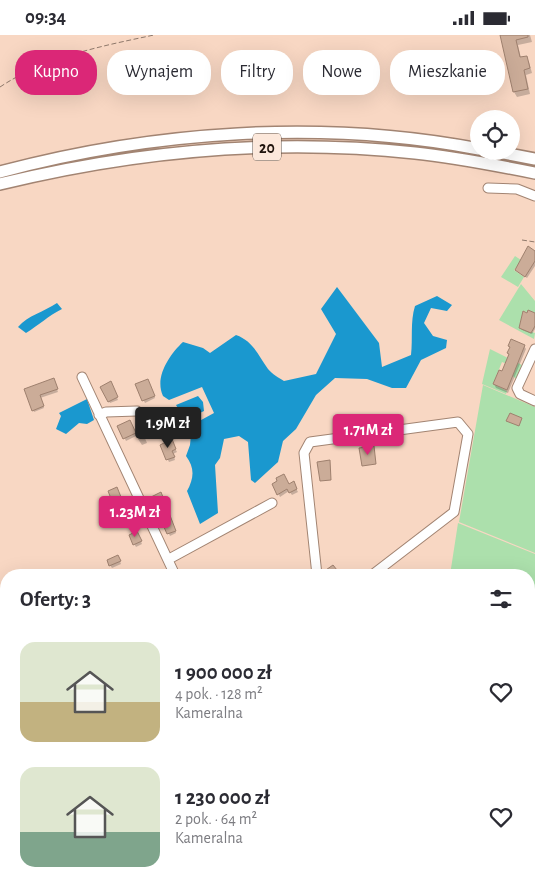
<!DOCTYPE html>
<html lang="pl">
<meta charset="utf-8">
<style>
body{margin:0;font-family:"Alegreya Sans",sans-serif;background:#f7f7f7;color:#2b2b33;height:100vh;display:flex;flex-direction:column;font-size:19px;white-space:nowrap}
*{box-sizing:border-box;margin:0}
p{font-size:16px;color:#7c7c81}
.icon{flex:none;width:28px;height:28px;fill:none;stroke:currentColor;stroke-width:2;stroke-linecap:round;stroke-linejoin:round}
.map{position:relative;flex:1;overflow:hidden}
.drawer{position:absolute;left:0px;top:534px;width:535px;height:321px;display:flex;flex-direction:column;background:#fff;border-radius:20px 20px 0 0;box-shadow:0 5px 20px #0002}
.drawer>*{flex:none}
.top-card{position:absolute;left:15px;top:15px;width:505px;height:45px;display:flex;gap:10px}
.fabs{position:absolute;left:470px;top:75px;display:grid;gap:10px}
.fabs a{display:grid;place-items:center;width:50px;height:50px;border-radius:50%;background:#fff;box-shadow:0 5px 20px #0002;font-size:25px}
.price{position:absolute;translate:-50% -42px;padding:0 11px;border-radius:5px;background:#db2777;color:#fff;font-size:16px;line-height:32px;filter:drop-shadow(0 1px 2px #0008)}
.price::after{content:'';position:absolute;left:50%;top:30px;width:15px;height:11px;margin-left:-8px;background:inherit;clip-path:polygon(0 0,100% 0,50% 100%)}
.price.on{background:#222;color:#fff}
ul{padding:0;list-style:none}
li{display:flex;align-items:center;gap:15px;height:125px;padding:0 20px}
li span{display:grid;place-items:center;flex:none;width:140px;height:100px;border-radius:15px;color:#555}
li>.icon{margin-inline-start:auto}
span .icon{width:60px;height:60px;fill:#fffc;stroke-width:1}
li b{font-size:21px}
h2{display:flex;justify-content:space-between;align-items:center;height:60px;padding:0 20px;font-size:21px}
.tag{padding:0 18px;border-radius:20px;background:#fff;box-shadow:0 5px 20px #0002;font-size:18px;line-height:45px}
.tag.on{background:#db2777;color:#fff}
.status{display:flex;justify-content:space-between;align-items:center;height:35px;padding:0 25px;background:#fff;direction:ltr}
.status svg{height:14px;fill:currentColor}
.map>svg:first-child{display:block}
.green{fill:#ace0ac}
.water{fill:#1a98cf}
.shadow{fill:#0003}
.building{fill:#cbac98;stroke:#9e806e}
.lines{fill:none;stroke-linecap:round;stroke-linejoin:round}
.minor-casing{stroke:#a28472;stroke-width:11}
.major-casing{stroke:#a28472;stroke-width:14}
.path{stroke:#8f796b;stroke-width:1;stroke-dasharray:5 2.5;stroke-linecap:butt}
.minor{stroke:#fff;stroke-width:9}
.major{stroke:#fff;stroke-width:11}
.labels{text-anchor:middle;stroke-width:4.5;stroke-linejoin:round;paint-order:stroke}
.shield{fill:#fce8db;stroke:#61544b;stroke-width:1}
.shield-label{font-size:16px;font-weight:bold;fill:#1f140d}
</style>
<div class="status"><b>09:34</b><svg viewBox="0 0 49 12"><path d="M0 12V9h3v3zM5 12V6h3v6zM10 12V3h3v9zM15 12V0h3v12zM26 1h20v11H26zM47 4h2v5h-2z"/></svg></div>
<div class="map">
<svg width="535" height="854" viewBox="0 0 535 854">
<rect width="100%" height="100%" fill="#f8d7c3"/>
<!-- green -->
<path class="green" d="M515 221 530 231 519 229 514 235 524 242 518 252 501 242Z
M521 249 535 266V278L528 275 527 277 523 276 519 293 535 298 534 304 499 285Z
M490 314 522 330 517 345 512 340 514 332 502 327 493 349 507 356 506 359 482 349Z
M483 350 535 372V518L459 487Z
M458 488 535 519V590L529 591V540H450Z
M535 648V750L529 747V661Z
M530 779 535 782V802L529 814Z
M535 804V854H528L529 815Z
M20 849H52L55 854H13L12 851Z
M205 849H240L245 854H209Z
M451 849H513L523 854H461Z"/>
<!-- water -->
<path class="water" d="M337 252 379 308 382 332 411 320C413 304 410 287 415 271L437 261 452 270 447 276 431 273 424 288 433 301 447 305 446 313 421 325 406 353H392L367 344 335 343 316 360 296 394 283 406 278 427 255 448 251 445 248 407 239 401 224 404 220 423 215 430 218 478 200 489 187 456C194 443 195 433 186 421L190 410 192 390 214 378 202 352 169 365 163 361C154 342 170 319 183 307L203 313 210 318 236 300C253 306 258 320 268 334 272 339 279 343 284 346L316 339 336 299 321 274Z
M57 268 62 274C48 281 39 290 26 298L18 292C28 280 44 277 57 268Z
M198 361 203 367 204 376 185 385 176 370Z
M87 364 94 385 87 389 79 388 66 399 56 394 61 381 59 378Z"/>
<!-- shadow -->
<path class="shadow" d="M501 0H530L532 7 518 10 521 23 526 22 529 27 532 38 526 40 530 59 517 62 514 57Z
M535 217V231L527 243 516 235Z
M535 280V294L532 299 522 295 520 293Z
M509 311H524L526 314 508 358 496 353 494 349 503 338 511 314Z
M54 347 58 357 40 363 44 373 34 377 25 355Z
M148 347 155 363 145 368 136 350Z
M111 350 118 365 110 368 102 352Z
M130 387 136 401 126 406 119 391Z
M144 401 147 408 142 410 138 404Z
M171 406 177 417 173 419 175 425 169 427 161 410Z
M293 448 298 457 292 460 289 456 280 462 274 449 289 450Z
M116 454 121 464 114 467 109 457Z
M162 461 176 498 170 501 153 462Z
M137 498 142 509 136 512 130 501Z
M118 522 121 529 112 533 110 530Z
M531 594 535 595V604L529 599Z
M6 704V718L2 720 0 706Z
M1 765 6 778V800L2 801 0 796Z
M71 849H84L85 853 69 854Z
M219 849H226L229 853 212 854Z
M351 849H371L372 851 366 852V854H352Z
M399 849H410L413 852 398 854Z"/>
<!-- building -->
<path class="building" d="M500 0H528V2L516 5 520 22 527 21 530 33 524 35 528 54 513 57Z
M528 211 535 216V226L525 242 515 235Z
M528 275 535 278V291L531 298 519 293 523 276 527 278Z
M511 304 525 310 507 355 493 349 499 335 502 336 509 319 507 318 510 312 508 311Z
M54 343 58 354 40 360 44 371 32 376 24 354Z
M148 344 155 361 142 366 135 349Z
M111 346 118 362 108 367 100 352Z
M510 378 522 383 519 391 506 386Z
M130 385 136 398 123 404 117 391Z
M172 404 176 414 172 416 175 422 166 425 160 410Z
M374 411 376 429 362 431 359 413Z
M330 425 331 445 320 446 317 427Z
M284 439 289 449 294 446 297 454 289 458 287 454 277 460 272 449 277 446 276 443Z
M117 452 121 462 112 466 108 456Z
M161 457 176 496 167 499 151 462Z
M137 496 142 506 133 510 129 500Z
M118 520 121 526 109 531 107 525Z
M333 530 341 540H323V537Z
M0 763 6 778V797L0 799Z"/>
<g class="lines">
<defs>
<path id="minor" d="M488 153 517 154 535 161
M535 314 517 353 520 359 535 366
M82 342 175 540
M99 380 106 377 137 376
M169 524 272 468
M317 540 304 418 310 407 458 387 468 399 454 477 372 540
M529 651 535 638
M0 750 6 747
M0 834 6 854
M108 849 112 854
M169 849 172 854
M425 854 428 849"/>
<path id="major" d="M493 116 535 124
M0 137C153 96 322 84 479 114
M0 149C135 116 276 103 415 118 455 122 495 130 535 138"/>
</defs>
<!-- minor casing -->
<use href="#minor" class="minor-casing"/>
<!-- major casing -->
<use href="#major" class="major-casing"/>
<!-- path -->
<path class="path" d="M0 52C45 22 102 11 154 0
M522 205 535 207
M133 854 138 849"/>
<!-- minor -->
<use href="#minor" class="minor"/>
<!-- major -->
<use href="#major" class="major"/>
</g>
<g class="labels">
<!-- shield labels -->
<rect class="shield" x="253" y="98.5" width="28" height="27" rx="4"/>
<g class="shield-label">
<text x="267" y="118">20</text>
</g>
</g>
</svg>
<div class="fabs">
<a><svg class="icon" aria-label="locate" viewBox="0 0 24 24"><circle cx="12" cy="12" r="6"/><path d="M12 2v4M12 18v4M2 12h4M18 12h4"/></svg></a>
</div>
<b class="price on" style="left:168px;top:414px">1.9M zł</b>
<b class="price" style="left:368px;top:421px">1.71M zł</b>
<b class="price" style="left:135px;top:503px">1.23M zł</b>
<div class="top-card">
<a class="tag on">Kupno</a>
<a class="tag">Wynajem</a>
<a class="tag">Filtry</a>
<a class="tag">Nowe</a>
<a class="tag">Mieszkanie</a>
</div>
<section class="drawer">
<h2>Oferty: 3<svg class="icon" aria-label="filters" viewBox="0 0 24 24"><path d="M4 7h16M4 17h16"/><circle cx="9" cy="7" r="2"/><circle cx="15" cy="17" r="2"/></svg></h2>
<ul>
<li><span style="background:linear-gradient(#dfe7d0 60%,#c2b280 0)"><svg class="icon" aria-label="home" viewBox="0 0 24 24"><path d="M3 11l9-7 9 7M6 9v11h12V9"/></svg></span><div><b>1 900 000 zł</b><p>4 pok. · 128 m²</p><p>Kameralna</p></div><svg class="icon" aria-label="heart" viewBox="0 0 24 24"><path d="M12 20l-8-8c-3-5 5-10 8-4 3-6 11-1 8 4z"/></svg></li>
<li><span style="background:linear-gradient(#dfe7d0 65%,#7fa58c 0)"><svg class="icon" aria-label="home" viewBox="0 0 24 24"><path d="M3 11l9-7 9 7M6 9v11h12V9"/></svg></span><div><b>1 230 000 zł</b><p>2 pok. · 64 m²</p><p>Kameralna</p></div><svg class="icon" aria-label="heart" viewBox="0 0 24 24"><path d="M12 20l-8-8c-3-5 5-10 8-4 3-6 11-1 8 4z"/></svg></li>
</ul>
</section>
</div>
